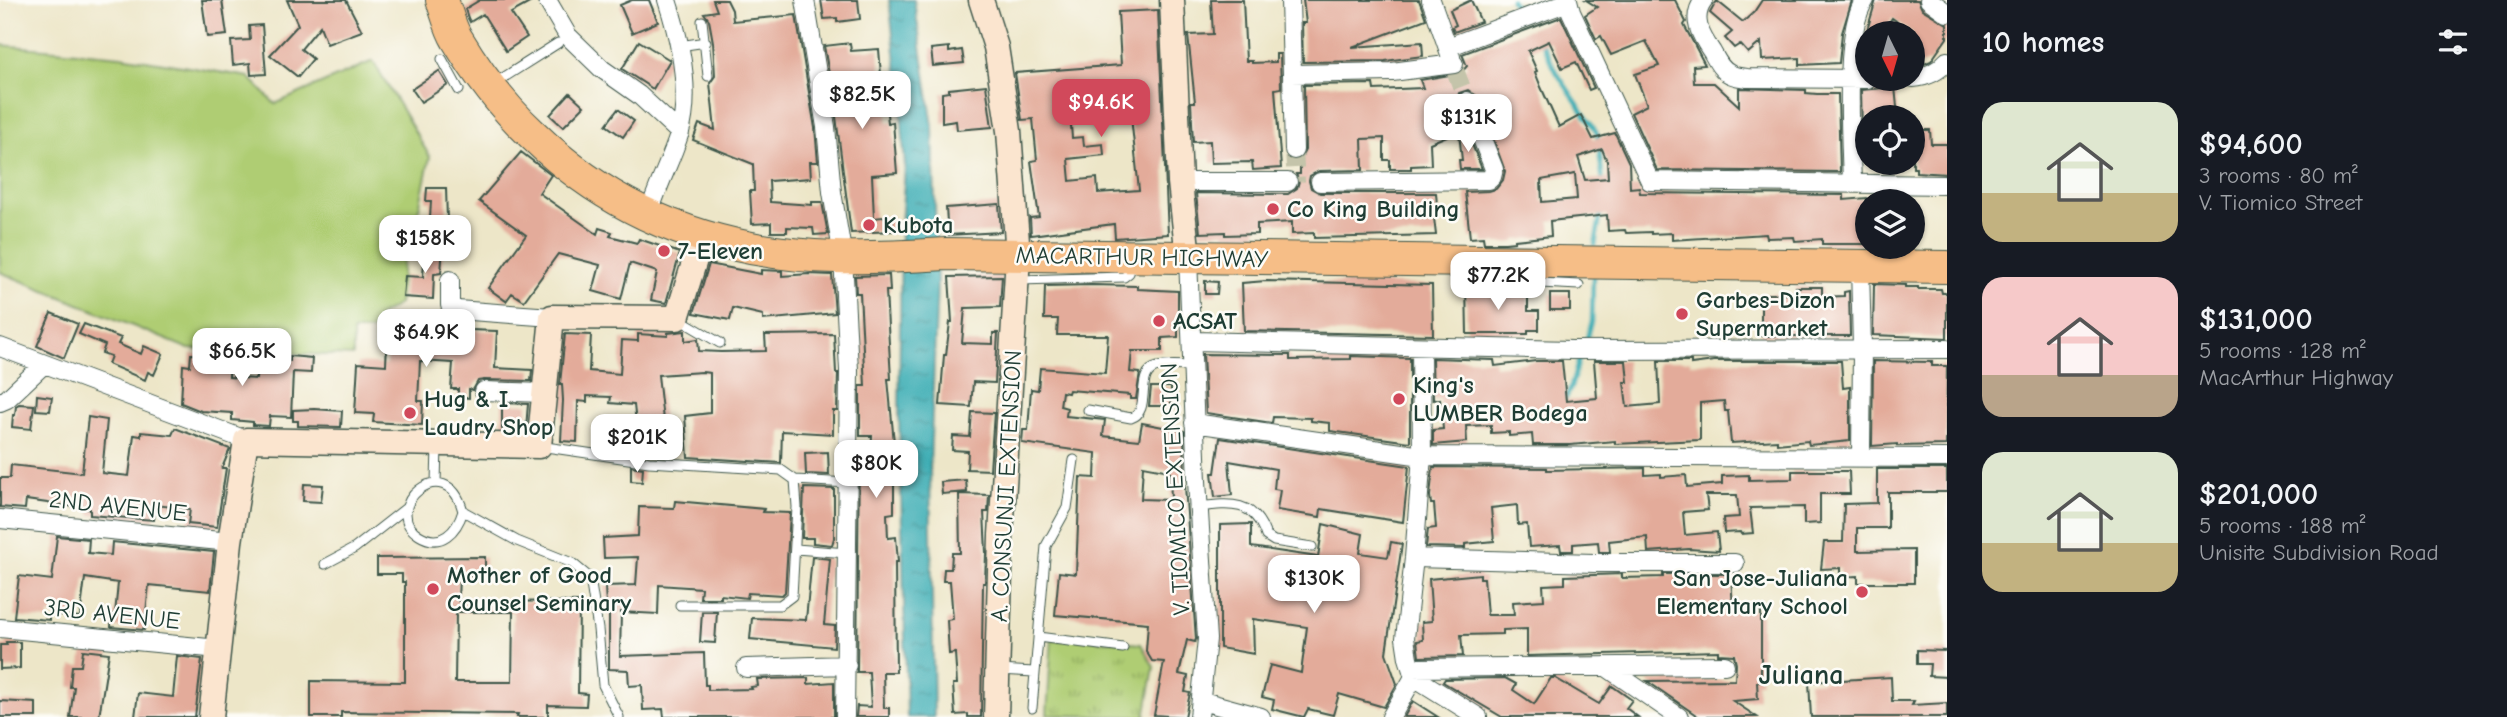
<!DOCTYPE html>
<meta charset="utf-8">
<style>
body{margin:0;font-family:"Comic Neue",sans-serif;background:#20242c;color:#f1f3f6;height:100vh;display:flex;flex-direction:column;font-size:26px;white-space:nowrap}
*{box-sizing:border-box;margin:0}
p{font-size:23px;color:#9ea1a6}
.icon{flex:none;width:38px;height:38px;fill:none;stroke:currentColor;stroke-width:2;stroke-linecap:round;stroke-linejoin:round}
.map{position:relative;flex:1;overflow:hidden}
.sheet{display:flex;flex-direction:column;background:#171b24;width:560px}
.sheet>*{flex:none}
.needle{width:46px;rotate:175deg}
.fabs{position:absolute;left:1855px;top:21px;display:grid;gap:14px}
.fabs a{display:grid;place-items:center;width:70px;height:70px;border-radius:50%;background:#171b24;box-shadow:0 2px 5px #0004;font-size:35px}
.price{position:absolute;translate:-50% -60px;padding:0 16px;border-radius:14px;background:#fff;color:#222;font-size:23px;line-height:46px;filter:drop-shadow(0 2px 4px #0008)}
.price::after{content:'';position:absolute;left:50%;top:42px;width:21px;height:16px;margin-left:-10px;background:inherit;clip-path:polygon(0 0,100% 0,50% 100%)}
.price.active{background:#d1495b;color:#fff}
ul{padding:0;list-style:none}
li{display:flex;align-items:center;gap:21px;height:175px;padding:0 35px}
li span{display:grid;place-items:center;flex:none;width:196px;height:140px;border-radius:21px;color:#555}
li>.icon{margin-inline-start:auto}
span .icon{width:84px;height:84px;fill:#fffc;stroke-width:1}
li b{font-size:30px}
h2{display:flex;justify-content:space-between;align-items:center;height:84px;padding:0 35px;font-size:30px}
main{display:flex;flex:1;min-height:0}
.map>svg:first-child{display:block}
.grass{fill:#afcd73;stroke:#678554;stroke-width:2}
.park{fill:url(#park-tufts);stroke:#678554;stroke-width:2}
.water{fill:url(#water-ripples);stroke:#2e7674;stroke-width:2}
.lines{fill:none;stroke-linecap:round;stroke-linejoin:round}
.stream{stroke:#3caeb5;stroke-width:4.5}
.building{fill:#e3ab9a;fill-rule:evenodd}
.street-tunnel{stroke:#c4c4aa;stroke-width:18;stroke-dasharray:18 9;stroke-linecap:butt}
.lane-casing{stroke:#3e564a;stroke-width:11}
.street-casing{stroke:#3e564a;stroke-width:20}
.secondary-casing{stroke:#3e564a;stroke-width:27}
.highway-casing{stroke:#3e564a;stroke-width:34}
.lane{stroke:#fff;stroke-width:9}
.street{stroke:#fff;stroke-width:18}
.secondary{stroke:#fbe5cf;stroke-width:24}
.highway{stroke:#f6be87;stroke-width:32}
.poi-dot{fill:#d1495b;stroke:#fdfcf7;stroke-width:2.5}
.labels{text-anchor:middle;stroke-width:5;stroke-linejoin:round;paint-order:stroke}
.poi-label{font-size:24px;font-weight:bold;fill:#1f3d34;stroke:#fdfcf7;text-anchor:start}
.street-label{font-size:24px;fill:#1f3d34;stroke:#fdfcf7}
.quarter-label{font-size:28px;font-weight:bold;fill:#1f3d34;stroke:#fdfcf7}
</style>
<main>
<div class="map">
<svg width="1947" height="717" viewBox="0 0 1947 717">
<defs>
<pattern id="park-tufts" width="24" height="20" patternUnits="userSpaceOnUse" patternTransform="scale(1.75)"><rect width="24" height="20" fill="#afcd73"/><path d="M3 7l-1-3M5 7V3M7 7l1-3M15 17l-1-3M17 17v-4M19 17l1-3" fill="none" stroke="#8ea85f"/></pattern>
<pattern id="water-ripples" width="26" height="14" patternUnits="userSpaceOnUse" patternTransform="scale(1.75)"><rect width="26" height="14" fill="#3caeb5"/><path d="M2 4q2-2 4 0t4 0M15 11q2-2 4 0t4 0" fill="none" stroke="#328f94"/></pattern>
</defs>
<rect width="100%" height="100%" fill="#fdfcf7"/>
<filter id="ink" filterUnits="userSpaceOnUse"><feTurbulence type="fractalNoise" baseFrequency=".0143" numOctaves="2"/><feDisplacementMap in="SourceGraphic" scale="14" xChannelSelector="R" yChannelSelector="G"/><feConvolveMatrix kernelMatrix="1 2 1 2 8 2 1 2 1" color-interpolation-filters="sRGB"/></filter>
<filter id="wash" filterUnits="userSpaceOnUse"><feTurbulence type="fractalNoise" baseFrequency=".00686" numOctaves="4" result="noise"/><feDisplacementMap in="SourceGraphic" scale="28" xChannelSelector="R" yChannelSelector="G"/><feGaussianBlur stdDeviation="1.57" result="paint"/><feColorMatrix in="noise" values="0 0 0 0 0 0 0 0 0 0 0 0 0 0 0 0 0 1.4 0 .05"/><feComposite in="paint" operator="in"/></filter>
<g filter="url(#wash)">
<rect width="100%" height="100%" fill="#ede6c8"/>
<!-- grass -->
<path class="grass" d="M0 45 121 56 249 77 275 104 373 61 430 157 419 208 404 250 399 304 379 316 372 331H353V356L189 349 0 272Z"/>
<!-- park -->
<path class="park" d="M1052 636 1141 644 1154 667 1145 717 1047 715Z"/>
<!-- water -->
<path class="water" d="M889 0H914L933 126 937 283 930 467 934 717H907L899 415 901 225 905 167 900 97Z"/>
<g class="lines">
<!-- stream -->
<path class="stream" d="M1511 0 1523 16
M1540 40 1557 73 1597 133 1603 182
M1595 245 1601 212
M1585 344 1592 322 1593 277
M1566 398 1571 387 1580 356"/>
</g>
<g id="blocks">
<!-- building -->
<path class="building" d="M202 0H222L227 35 207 37Z
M287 0H346L362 31 327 44 320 26 301 49 313 59 298 77 270 55 298 25Z
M480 0H535L511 13 527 37 506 51 483 14 470 22 468 18 465 9Z
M632 0H649L658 22 632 33 620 5Z
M713 0H727L732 10 733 21 796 15 815 128 818 162H810L811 178 769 181 770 202 812 205V202H822L828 234 814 235 813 228 787 227V232H771V223L752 224 750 191H754L753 164 693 140 699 124 715 130 710 83 715 76 713 42 709 20 704 13 717 11Z
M821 0H858L860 19 837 22V18L824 19Z
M1211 0H1243L1246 61H1252V63L1276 62V54H1280L1281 88 1275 89 1281 168 1253 170 1252 162 1211 163 1210 141 1193 142 1191 102H1195L1188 35 1213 34Z
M1303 0H1419L1426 19 1352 47 1422 42 1423 56 1385 61 1303 62 1302 23H1306Z
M1471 0 1481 22 1454 32 1452 27 1456 25 1450 10Z
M1586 0H1675L1686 22 1684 25 1705 65 1693 66 1694 83H1714L1739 106V88L1806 90V93L1817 94H1838L1840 172 1657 170 1631 113 1647 105 1635 74 1659 66 1646 41 1611 55 1601 36 1596 39 1585 15 1597 7Z
M1762 0H1852L1842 33 1839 63 1800 65V58L1762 60 1761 42 1748 53 1740 44 1734 48 1725 38 1732 32 1710 13 1715 4 1717 1 1743 22 1754 12Z
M1876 0H1918L1922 9 1947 24V38L1931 61 1924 64 1913 65V33L1892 18 1882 33H1867V68H1862L1865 37Z
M1158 10 1168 234 1115 238 1114 224 1031 235 1030 218 1039 217 1031 161 1037 160 1033 119 1022 120 1015 73 1121 65 1118 12ZM1130 108 1139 190 1098 193 1097 178 1070 181 1068 159 1104 155 1103 144 1084 146 1083 137 1072 138 1070 113Z
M1561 17 1594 88 1589 90 1576 62 1562 68 1549 41 1528 51 1537 71 1535 72 1541 87 1559 127 1581 115 1593 139 1615 133 1629 163 1630 188 1639 187 1640 193 1844 195V200L1867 198V244H1822V239L1795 241 1794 237 1767 238 1766 234 1672 240V233L1651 234V232L1626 233 1625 230 1608 231 1607 215 1550 221 1551 236 1515 240V242L1505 243H1484L1483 237 1470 238 1465 192 1489 191 1496 189 1503 180 1505 171 1478 97 1468 90 1459 93 1456 104 1447 106 1459 131 1430 143 1431 165 1411 166V169H1390V160H1384V138L1362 139 1363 170 1319 171 1310 176 1309 181 1311 188 1320 193H1436L1438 217 1434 218 1436 235 1314 238V233L1292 234V222L1257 224V234L1225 235V232L1200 233 1196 193 1288 194 1297 188 1299 181 1296 174H1300V160L1305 150 1304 85 1373 84 1374 90 1423 88 1420 80 1461 73 1467 66 1462 54ZM1602 149 1607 161 1608 178 1585 180 1578 157ZM1575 174 1577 199 1542 202 1541 180Z
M262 25 266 74 251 75 250 63 233 65 231 41 250 40 249 26Z
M639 41 670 60 653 89 622 69Z
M850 43 851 51 879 49 881 75H887L888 85 884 86 888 123 893 122 897 173 872 175 874 218 892 216 893 231 851 233 835 109 837 108 835 84 831 85 824 46Z
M949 47V52L962 50 964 63 933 66 931 49Z
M439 71 448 85 421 102 412 89Z
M986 85 992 127 957 130 956 121 942 123V93L949 92V89Z
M1895 87 1898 117H1867V131L1862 132 1861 90Z
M570 93 584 106 563 127 550 115Z
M618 109 634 121 623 137 606 125Z
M1913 130H1930L1931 144H1947V174L1916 172V168H1913Z
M1467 132 1482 169H1460L1459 160H1462L1459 133Z
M521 152 551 175 539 193 597 234 599 228 612 232 610 236 637 243 639 239 645 241 680 253 666 303 651 300 657 272 630 263 621 299 593 291 600 265 558 254 524 301 512 293 506 301 488 288 526 235 479 201Z
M427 188H446L447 220 430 218 431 201H426Z
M999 204 1001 232 948 235 946 208Z
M418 229 434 230 433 244 417 243Z
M425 245 443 246 441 273 434 274 433 299 403 297 405 276 423 277Z
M709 264 761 274V270L782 271V276L809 274 832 275 835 313 763 320V315L733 308 730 320 694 313Z
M889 275 890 291H886L891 379H888L897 475H894V513L887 514 888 538 896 537 898 562H895L896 672H883L884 708H889V717H856L857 706 871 707 869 672H857L859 451 871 450 872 436H860V386H865L860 293H856L855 276Z
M1002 276 1000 307 965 308 962 343 993 344V333H998L995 383 973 382 971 407 940 405 944 355H946L950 322H952L949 277Z
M1205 281 1218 282 1217 294H1205Z
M1266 281 1432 285 1433 335 1244 331 1242 283Z
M1466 284H1498V294H1528V311H1539V330H1528V334H1467Z
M1874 284 1905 285V287H1918V289H1941L1942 293H1947V338L1873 335Z
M1092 285 1137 286V289L1178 291V337L1162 338V351H1132L1130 372 1140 373 1136 399H1130V395L1069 390 1068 393 1062 392 1060 406 1067 408 1066 416 1105 420 1103 436 1139 440 1142 423 1184 431 1185 486 1196 639 1195 642 1187 640 1179 674 1188 676 1185 692 1190 693 1185 717 1154 715 1164 662 1152 661 1146 651 1148 623 1055 615 1059 572 1076 574 1080 477 1095 478 1096 453 1022 443 1023 430H1028L1031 389 1038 390 1040 368 1105 373 1108 335H1057L1058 319H1044L1045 286ZM1143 466 1170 471 1171 500 1141 499Z
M1796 287H1822V297L1844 296V292L1849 291 1850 336H1761V294H1796Z
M1550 294H1570V310H1550Z
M51 313 78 324 64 358 37 346Z
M388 320 442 323V329L497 331 495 368 532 370 531 381 484 380 478 381 473 390 469 389V398L458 397V389H451L453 363 420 361 418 401H423L422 425 373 422 374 414 355 413 358 363 386 365Z
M84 324 121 338 118 344 141 354 144 346 163 354 154 375 148 372 145 380 108 364 111 356 102 353 105 345 79 334Z
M685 331V341L698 339 699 351 721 352 766 351 765 335 834 334 836 373H838L837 411H833V434L782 431 781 463 688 457 685 416 710 413V373L702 372 658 375 663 420H660L662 443H666L668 456 644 454 643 422 636 423 634 405 610 403 611 397 587 396V402L578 401 577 442 561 441 563 400 562 384H560L565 334 591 335 589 371 620 374 622 340 638 341V334L668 336V333Z
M191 354 230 357 229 377 256 379 257 359 290 361V356L312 358 311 373 293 372 291 417 270 416 269 426 253 425V422L232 420V413L201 411 181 403 183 365 190 366Z
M1203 354 1290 355V360L1351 359V356L1410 358V442L1330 431V423L1311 421V418L1273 417 1272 423 1206 413Z
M1432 358 1494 360 1495 366 1536 361H1562L1566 401 1597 398 1594 361H1626L1628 382H1624L1627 407 1660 404 1658 361H1691V364L1714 361H1841L1843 388 1850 387V441L1809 445 1808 441 1777 444V440L1731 443 1728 411H1725L1724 401 1700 403V440L1615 444V441L1570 445H1533L1532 434 1509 436V432L1491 433V425L1466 426 1467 442 1433 445V430L1443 429 1440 399 1433 400Z
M1873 361 1932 362V366H1947L1946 445 1897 446V444L1872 446Z
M1151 387H1171V406H1149Z
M37 395 52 397 50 411 36 410Z
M502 403 528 404 526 428 502 429Z
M19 404 34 405 31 429 12 427 13 415H15L16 406Z
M314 409 342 411 341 427 298 426V421H293V410Z
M972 412 994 413 990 470 967 469 968 451 952 450 953 436 970 437Z
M88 417 107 420 102 473 129 476 134 435 141 436V432L172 435 175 428 230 449 222 468H226L217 527 188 524 190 509 156 505 154 520 90 515V509L26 500 25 509 0 507V478H10L11 465 82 473Z
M1220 438 1409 466 1403 522 1321 509 1320 517 1277 510 1280 490 1274 489 1276 469 1229 461 1232 495 1215 497 1212 473H1215Z
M828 452 829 475 806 474 805 453Z
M631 466 643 468 642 482 631 481Z
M1433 467 1547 468V470L1645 468V475L1661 474V477L1686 475 1687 487 1722 484V476L1749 475V480L1792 479V471H1849L1850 494H1820V523L1804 524V507L1750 508 1753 533 1741 534 1740 532 1724 533 1723 518 1739 517 1737 495H1706L1708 510 1683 512 1685 535 1717 532 1719 551 1689 549 1648 552 1647 537 1609 541 1610 552H1599L1598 542 1573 544V551H1561L1560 545 1529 547 1527 524 1518 525 1517 505 1491 508 1494 541 1465 544V548L1426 547 1428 529 1436 528 1434 504H1431L1430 496Z
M1877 469H1947V492H1888V528H1857V551L1914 550V583H1858V576L1840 577V568L1821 569 1824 542H1843L1844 504 1877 503Z
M966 480 967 492 942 494 941 482Z
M304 484 323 485 321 502 303 501Z
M804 488 834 489V538L832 545 813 543V538H802Z
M959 494 989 495 988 512H984L986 553 985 583H983L981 717H968V714L955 715 953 684H957L955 653 949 654 947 620 953 619 950 581H943L944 569H951L952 553H960Z
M675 501 764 509 763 512 790 513 785 592 782 595 748 593 747 598 721 595V598H700L701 588 659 585 658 614 621 612 620 656 704 653 705 685H708V690L752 689 751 687 758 686 757 679 808 678V684L834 682V717H664L663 709 643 710 642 685 629 686 628 670 609 669V605H606L605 586 636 585 638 557 604 558 603 538 638 536 639 507 674 508Z
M1251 524V547L1318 557 1323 524 1363 534 1360 553 1388 557 1391 542 1402 544 1386 653 1397 684 1384 707 1339 694 1333 715 1308 709 1304 717 1272 709 1274 700 1262 697 1270 665 1301 673 1307 627 1253 619 1254 654 1220 648V525Z
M57 536 89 539 88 553 111 555 112 542 214 552 210 591 149 585 144 630 111 627 112 614H115L118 583 85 578 80 617 49 614V620L14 617 19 576 52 580Z
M485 557V576H459L458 601 579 602 578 693 587 694 586 706 548 705V717H517L518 714 341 712V717H311V681L405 682V582H402V574H377V558ZM456 612H513L512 682H455Z
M812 557 830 559 824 625 835 626 834 647 750 639 752 618 806 620Z
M1480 574V578H1484L1487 615H1514L1513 602 1544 600 1543 585 1565 584V576L1622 574V578L1663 577V574H1731L1733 611 1761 610V682H1757L1758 699 1733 701 1757 717H1699L1647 681 1735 680 1736 664 1734 655 1718 654V651L1527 656V629L1503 630V634L1461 635 1463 656 1419 657 1417 641 1423 640 1422 622 1432 621 1429 579Z
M702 612H717L715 643 700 642Z
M6 642H20V668L0 669V645H7Z
M83 650 109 653 99 717H70L74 687H70L72 666H81Z
M1917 650 1947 651V677L1929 676 1930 664H1917Z
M177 656 202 659 195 717H135L138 693 173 697Z
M1891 677 1892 701H1914L1912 705 1947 703V717H1811L1809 682Z
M1505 678 1516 684 1513 690 1534 704 1551 678H1555L1599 704 1612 686 1632 700 1626 708 1638 717H1502L1443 682 1445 679Z
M0 701 36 703V717H0Z
M1413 701 1438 717H1404Z"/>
</g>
</g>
<g filter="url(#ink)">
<use href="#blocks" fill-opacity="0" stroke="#3e564a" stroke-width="2"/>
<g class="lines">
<!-- street-tunnel -->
<path class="street-tunnel" d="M1455 70 1467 101
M1294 150 1296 182"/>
<defs>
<path id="lane" d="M702 21 708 76
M679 46 706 42
M442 59 459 90
M495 83 558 43
M1020 280 1124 277 1129 273 1132 263
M1540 283 1579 285
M679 319 720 343
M1088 410 1131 418C1153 411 1133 372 1158 367 1168 364 1182 366 1192 366
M539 446 649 462 781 470 795 480 797 507 792 596 780 605H680
M795 480 849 483
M436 483 437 446
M1199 507C1231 503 1254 500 1266 536L1274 541 1312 547
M463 511C457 531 441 549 419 535 378 509 446 448 463 511L517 541 572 563 590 578 598 629 603 685 619 717
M796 549 847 553
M325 564 355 548 406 508
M1038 637 1123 648
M999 670 1034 672
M1032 708 1046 546 1067 508 1074 460"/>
<path id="street" d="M547 0 568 36 602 69 639 95 680 133
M805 0 826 127 832 192 843 257 849 370 845 717
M1290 0 1294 150
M1431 0 1451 57
M1568 0 1571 12 1650 181 1947 185
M1704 0C1690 18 1701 36 1712 52 1717 61 1721 70 1730 74 1735 77 1741 77 1747 78L1867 79
M1929 0 1947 13
M1448 47 1568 2
M1292 74 1392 72 1454 64
M1913 78C1927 77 1938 72 1947 61
M1180 182H1288
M1320 182 1489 180 1492 177 1494 169 1467 101
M1852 183C1851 143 1843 29 1865 0
M648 217C656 188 670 163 679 135 692 94 680 40 667 0
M1188 258 1197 481 1207 639 1199 717
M1860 266 1862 348 1861 457
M450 280V305L457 310 552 317
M1193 341 1572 350 1947 349
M0 347 246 440
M1421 347 1422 456 1414 558 1405 638 1408 658 1414 677 1478 717
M484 391 544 393
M0 402 7 399 43 365
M1194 423 1422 456 1947 458
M0 519 230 542
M1414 558 1594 563H1735
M0 628 219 649
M1605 666 1679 717
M746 668 847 665
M1411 668 1725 665
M1202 701 1261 717
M1391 717 1414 677"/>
<path id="secondary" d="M981 0 996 47 1009 131 1018 256 1001 535 996 717
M1172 0 1180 182 1188 258
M211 717 230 542 246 440 539 446 552 317 677 318 702 237"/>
<path id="highway" d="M442 0C447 13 450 28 457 39 478 74 504 108 533 135 616 216 720 254 836 257 873 258 910 256 947 254L1947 267"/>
</defs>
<!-- lane casing -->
<use href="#lane" class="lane-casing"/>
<!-- street casing -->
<use href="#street" class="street-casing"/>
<!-- secondary casing -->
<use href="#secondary" class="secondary-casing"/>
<!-- highway casing -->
<use href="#highway" class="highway-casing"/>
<!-- lane -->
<use href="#lane" class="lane"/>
<!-- street -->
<use href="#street" class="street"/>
<!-- secondary -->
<use href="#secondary" class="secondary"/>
<!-- highway -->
<use href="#highway" class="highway"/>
</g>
</g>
<!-- markers -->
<g class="poi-dot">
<circle cx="1273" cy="209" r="7"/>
<circle cx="869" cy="225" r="7"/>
<circle cx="664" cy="251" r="7"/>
<circle cx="1682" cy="314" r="7"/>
<circle cx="1159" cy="321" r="7"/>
<circle cx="1399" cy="399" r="7"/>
<circle cx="410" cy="413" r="7"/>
<circle cx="433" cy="589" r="7"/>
<circle cx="1862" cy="592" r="7"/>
</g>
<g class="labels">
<!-- poi labels -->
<g class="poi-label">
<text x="1287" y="217">Co King Building</text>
<text x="883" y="233">Kubota</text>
<text x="678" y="259">7-Eleven</text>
<text x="1696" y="308">Garbes-Dizon<tspan x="1696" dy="28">Supermarket</tspan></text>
<text x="1173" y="329">ACSAT</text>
<text x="1413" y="393">King's<tspan x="1413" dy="28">LUMBER Bodega</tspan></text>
<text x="424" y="407">Hug &amp; I<tspan x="424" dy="28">Laudry Shop</tspan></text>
<text x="447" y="583">Mother of Good<tspan x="447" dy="28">Counsel Seminary</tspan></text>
<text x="1848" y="586" text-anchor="end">San Jose-Juliana<tspan x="1848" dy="28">Elementary School</tspan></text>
</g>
<!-- street labels -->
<g class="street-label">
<text transform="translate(1142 257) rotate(1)" y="8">MACARTHUR HIGHWAY</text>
<text transform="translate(1006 486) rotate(-87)" y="8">A. CONSUNJI EXTENSION</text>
<text transform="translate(1175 489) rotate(-93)" y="8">V. TIOMICO EXTENSION</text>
<text transform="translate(118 506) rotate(6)" y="8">2ND AVENUE</text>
<text transform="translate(112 614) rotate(6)" y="8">3RD AVENUE</text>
</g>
<!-- quarter labels -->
<g class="quarter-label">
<text x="1801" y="684">Juliana</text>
</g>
</g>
</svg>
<div class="fabs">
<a><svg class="needle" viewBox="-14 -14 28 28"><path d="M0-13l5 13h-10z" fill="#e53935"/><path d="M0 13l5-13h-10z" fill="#9ea1a6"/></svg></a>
<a><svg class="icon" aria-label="locate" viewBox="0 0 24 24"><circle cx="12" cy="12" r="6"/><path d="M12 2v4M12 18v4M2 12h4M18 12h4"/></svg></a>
<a><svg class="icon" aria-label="layers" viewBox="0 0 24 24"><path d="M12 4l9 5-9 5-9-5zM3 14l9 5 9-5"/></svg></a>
</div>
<b class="price" style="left:862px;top:131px">$82.5K</b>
<b class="price active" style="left:1101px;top:139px">$94.6K</b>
<b class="price" style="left:1468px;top:154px">$131K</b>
<b class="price" style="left:425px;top:275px">$158K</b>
<b class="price" style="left:1498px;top:312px">$77.2K</b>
<b class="price" style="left:426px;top:369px">$64.9K</b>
<b class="price" style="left:242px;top:388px">$66.5K</b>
<b class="price" style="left:637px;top:474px">$201K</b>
<b class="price" style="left:876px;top:500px">$80K</b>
<b class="price" style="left:1314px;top:615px">$130K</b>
</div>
<section class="sheet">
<h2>10 homes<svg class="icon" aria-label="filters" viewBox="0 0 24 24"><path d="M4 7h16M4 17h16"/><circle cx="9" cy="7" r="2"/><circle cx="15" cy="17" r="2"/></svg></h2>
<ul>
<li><span style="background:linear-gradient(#dfe7d0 65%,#c2b280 0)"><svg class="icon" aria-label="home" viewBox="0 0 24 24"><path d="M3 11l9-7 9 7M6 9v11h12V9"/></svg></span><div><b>$94,600</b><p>3 rooms · 80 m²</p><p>V. Tiomico Street</p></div></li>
<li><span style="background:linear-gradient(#f6c9c9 70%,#b9a48a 0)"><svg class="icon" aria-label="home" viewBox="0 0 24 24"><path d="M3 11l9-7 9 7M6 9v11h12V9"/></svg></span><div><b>$131,000</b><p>5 rooms · 128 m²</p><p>MacArthur Highway</p></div></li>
<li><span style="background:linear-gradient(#dfe7d0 65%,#c2b280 0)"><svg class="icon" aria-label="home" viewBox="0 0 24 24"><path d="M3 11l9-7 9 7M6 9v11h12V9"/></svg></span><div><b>$201,000</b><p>5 rooms · 188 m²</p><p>Unisite Subdivision Road</p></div></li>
</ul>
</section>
</main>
